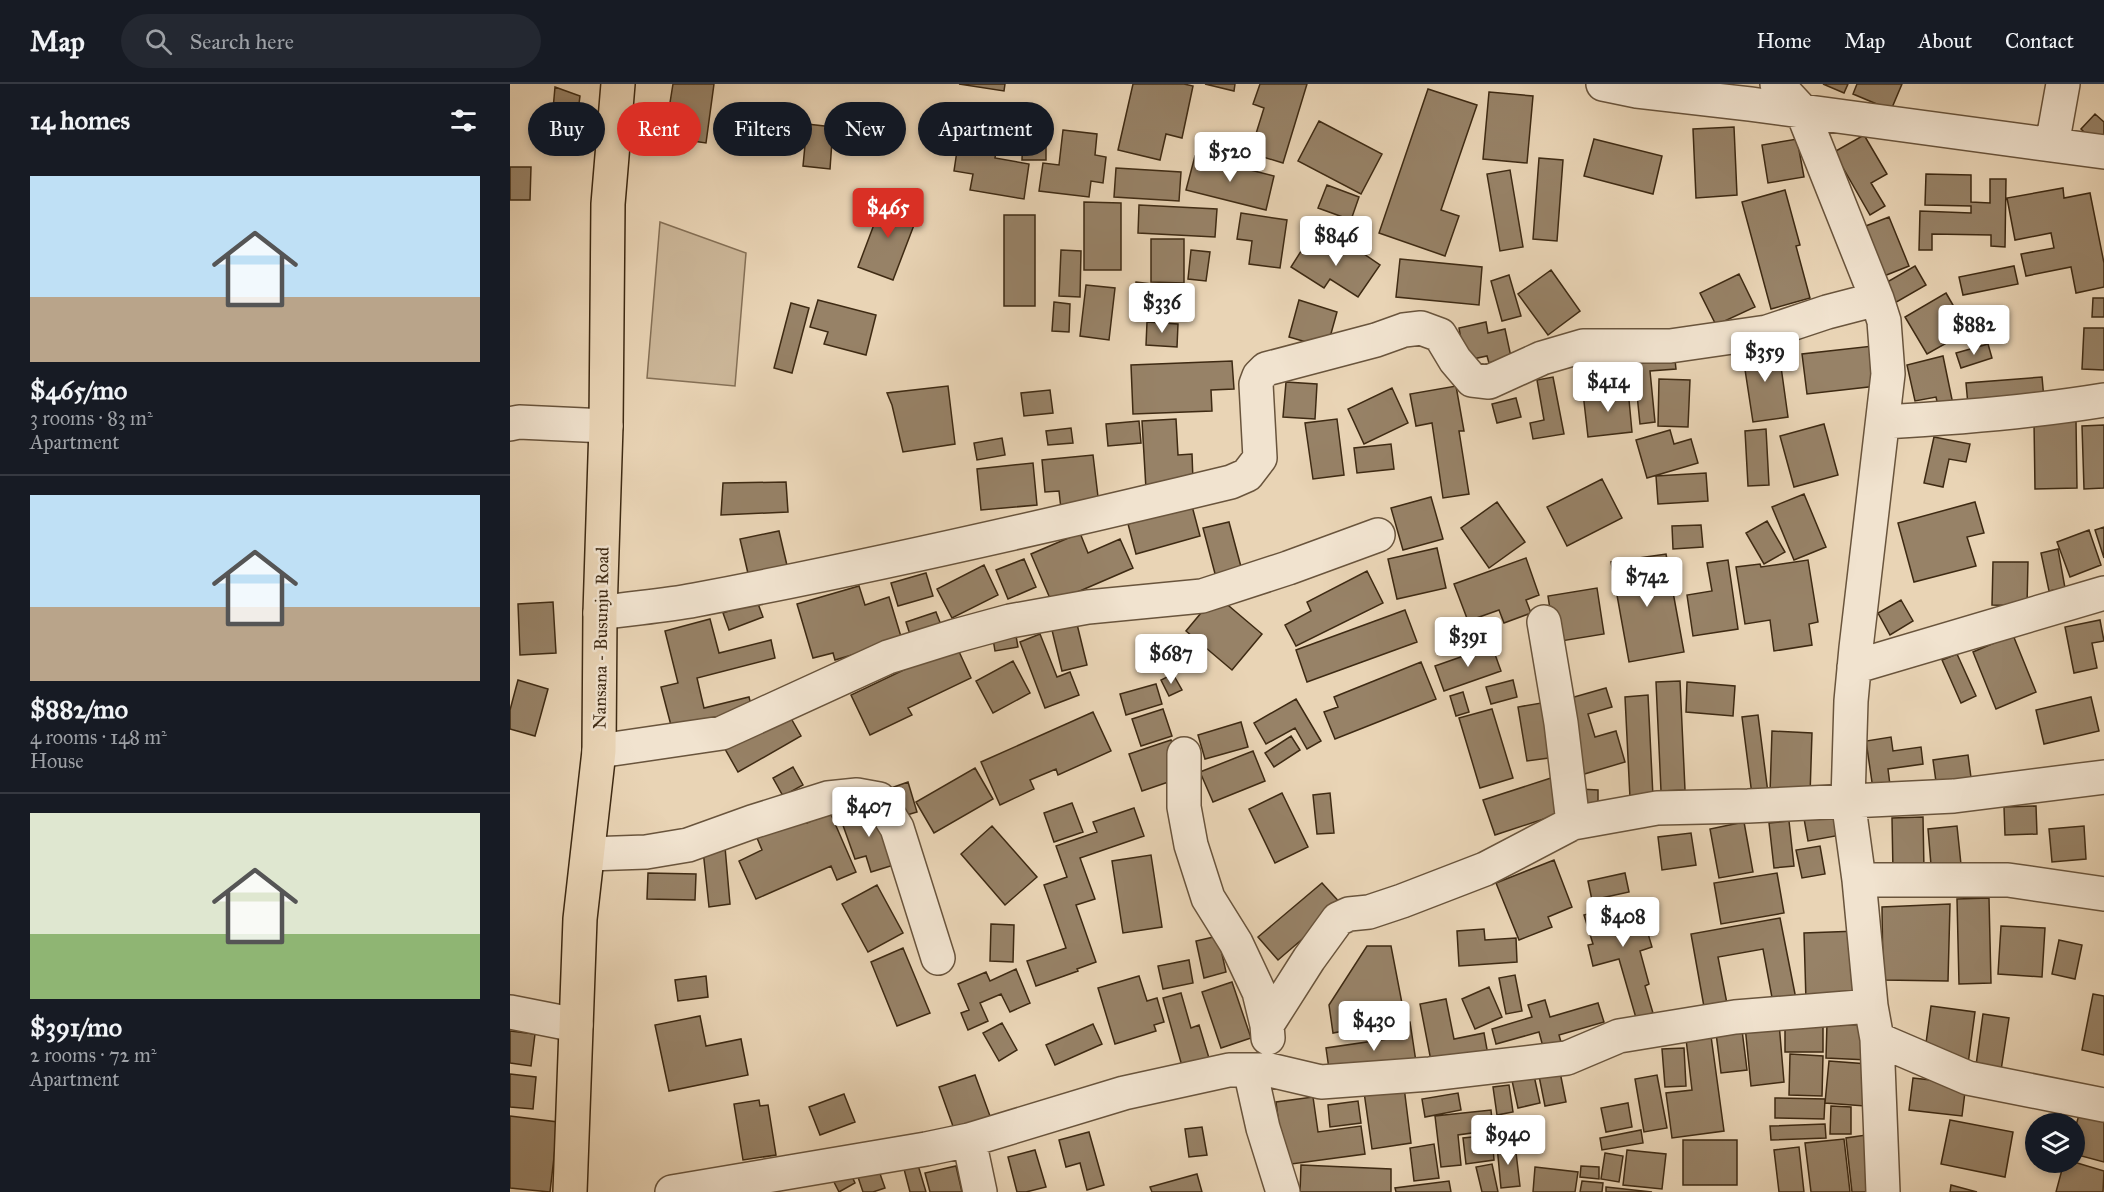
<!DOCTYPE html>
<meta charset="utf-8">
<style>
body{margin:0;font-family:"IM FELL Great Primer",serif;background:#242831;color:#f1f3f6;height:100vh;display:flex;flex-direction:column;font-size:22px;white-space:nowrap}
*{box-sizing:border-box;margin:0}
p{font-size:20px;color:#9ea1a6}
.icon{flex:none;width:33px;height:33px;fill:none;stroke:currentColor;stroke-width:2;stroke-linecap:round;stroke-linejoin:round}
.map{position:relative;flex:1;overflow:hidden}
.side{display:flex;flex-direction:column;background:#171b24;width:510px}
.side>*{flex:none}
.hud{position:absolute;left:18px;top:18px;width:570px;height:54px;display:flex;gap:12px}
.fabs{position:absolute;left:1515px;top:1029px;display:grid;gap:12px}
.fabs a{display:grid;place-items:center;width:60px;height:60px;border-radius:50%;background:#171b24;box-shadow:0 3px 9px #0003;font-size:30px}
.price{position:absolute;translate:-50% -51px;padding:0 14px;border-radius:6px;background:#fff;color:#222;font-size:20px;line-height:39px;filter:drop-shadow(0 2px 3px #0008)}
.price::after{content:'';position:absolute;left:50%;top:36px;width:18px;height:14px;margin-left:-9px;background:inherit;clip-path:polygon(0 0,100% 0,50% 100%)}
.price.on{background:#d93025;color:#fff}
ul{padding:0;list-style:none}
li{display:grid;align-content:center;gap:12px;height:318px;padding:0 30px}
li+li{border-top:2px solid #363941}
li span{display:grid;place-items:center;height:186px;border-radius:0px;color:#555}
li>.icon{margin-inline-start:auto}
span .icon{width:108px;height:108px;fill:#fffc;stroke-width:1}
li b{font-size:26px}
h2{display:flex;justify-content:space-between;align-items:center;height:72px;padding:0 30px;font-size:26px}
.tag{padding:0 21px;border-radius:27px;background:#171b24;box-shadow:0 3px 9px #0003;font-size:21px;line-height:54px}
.tag.on{background:#d93025;color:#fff}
header{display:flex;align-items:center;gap:36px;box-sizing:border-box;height:84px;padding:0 30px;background:#171b24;border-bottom:2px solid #363941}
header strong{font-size:28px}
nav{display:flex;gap:33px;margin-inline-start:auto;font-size:21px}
.search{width:420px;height:54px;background:#242831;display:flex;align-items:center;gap:15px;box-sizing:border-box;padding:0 21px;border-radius:33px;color:#9ea1a6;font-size:22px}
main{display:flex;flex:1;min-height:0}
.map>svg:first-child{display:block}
.green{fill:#ccb799;stroke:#857056;stroke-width:1.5}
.building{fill:#978267;stroke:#3e2a13;stroke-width:1.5}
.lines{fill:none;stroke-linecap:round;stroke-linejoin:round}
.minor-casing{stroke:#69543c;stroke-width:36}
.major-casing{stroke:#3e2a13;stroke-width:36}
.minor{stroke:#f1e3cf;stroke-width:33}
.major{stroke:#e9d4b5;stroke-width:33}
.labels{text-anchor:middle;stroke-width:5;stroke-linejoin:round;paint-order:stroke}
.street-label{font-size:18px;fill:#3e2a13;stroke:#f1e3cf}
</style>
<header>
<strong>Map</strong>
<div class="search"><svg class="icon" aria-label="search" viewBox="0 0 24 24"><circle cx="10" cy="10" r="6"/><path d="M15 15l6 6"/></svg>Search here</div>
<nav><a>Home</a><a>Map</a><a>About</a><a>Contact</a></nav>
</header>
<main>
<section class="side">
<h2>14 homes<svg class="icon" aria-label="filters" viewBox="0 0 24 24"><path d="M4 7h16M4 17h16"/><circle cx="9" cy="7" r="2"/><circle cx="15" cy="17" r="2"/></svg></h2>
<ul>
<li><span style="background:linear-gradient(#bfe0f5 65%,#b9a48a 0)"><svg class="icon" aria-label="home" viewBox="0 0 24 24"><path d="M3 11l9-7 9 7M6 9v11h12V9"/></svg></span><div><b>$465/mo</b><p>3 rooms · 83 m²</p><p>Apartment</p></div></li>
<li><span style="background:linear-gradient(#bfe0f5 60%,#b9a48a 0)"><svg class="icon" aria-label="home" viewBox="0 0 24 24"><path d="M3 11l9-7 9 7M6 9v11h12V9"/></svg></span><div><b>$882/mo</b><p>4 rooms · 148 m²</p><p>House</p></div></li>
<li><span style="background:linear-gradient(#dfe7d0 65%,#8fb573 0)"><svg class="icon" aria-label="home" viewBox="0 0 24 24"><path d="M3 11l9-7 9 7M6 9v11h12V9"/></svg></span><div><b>$391/mo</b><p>2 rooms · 72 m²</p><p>Apartment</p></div></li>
</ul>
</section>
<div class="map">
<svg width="1594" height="1108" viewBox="0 0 1594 1108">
<rect width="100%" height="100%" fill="#e9d4b5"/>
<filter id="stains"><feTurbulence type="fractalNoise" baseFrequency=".00333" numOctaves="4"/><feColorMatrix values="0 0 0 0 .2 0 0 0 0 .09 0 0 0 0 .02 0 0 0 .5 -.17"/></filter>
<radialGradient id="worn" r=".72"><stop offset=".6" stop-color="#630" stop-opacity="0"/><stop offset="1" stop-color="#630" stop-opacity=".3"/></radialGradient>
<!-- green -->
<path class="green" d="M150 138 236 169 225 302 137 294Z"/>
<!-- building -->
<path class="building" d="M163 0H204L196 59 176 56 179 34 158 31Z
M449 0H495L494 7Z
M623 0H674L683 2 672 54 656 50 650 76 608 66Z
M695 0H725L724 7Z
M750 0H797L773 79 740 69 754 24 743 20Z
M1313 0H1338L1334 9Z
M1347 0H1392L1381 26 1343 10Z
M45 3 70 12 65 50 41 48Z
M918 5 967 21 931 126 949 132 935 172 869 149Z
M979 8 1023 12 1017 79 973 75Z
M1585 30 1594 38V52L1586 60 1571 45Z
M809 37 872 70 851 110 788 77Z
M297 40 323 43 320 85 293 82Z
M451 40 489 46 485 74 519 80 514 115 460 106 463 90 444 87Z
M1224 43 1227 111 1186 114 1183 45Z
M553 46 587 50 585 71 596 73 593 99 581 97 579 113 529 107 533 79 549 81Z
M513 50H536V76H512Z
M1354 51 1377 90 1361 99 1375 122 1360 131 1324 68Z
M1084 55 1152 72 1143 110 1074 92Z
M1287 55 1294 93 1258 99 1252 61Z
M685 72 764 92 756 126 676 106Z
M1029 74 1053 76 1047 157 1023 155Z
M0 83H21L20 116H0Z
M606 84 671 88 669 117 604 113Z
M1000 86 1013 163 990 167 977 90Z
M1416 90 1461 91V118L1480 119V95H1496L1495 163 1481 162V151L1422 150V166H1409L1410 127 1461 129V122L1415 121Z
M817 101 849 113 841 136 808 124Z
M1553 104 1554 114 1580 109 1594 179V203L1566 209 1561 183 1516 192 1511 170 1544 164 1541 149 1505 156 1497 114Z
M1275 106 1290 161 1286 162 1300 214 1261 225 1232 118Z
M374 114 409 128 383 196 348 183Z
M574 118 611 119V186H574Z
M629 121 707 125 705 153 628 149Z
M731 129 777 136 770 184 739 180 742 157 727 155Z
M494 131H525V222H494Z
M1379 133 1399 182 1374 192 1348 145Z
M800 153 829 173 838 159 870 181 848 213 820 195 814 204 781 183Z
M641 155H674V199L641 198Z
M551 166 571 167 570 213 549 212Z
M681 166 700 168 696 197 678 195Z
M890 175 972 183 969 221 886 213Z
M1405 182 1416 201 1383 220 1372 201Z
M1504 182 1508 200 1453 211 1449 193Z
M1041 186 1070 227 1038 251 1008 210Z
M1229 190 1245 223 1206 241 1190 209Z
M999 191 1011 232 992 237 981 197Z
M626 198 674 204 670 237 623 232Z
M576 201 605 204 599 256 570 252Z
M1436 209 1458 247 1417 270 1395 233Z
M1583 214H1594V233H1582Z
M308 216 366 231 356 271 314 260 318 248 300 243Z
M789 216 827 228 817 264 779 253Z
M544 218 560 220 559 248 542 247Z
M281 219 299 224 282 289 264 284Z
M637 238 668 240 667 263 636 261Z
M976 238 978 249 995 245 1001 273 979 279 977 272 949 278 951 255 949 244Z
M1574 244H1594V286L1572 285Z
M1478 260 1482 274 1451 284 1446 269Z
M1268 261 1278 333 1243 338 1232 266Z
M1363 262 1367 302 1297 310 1292 270Z
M1164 267 1166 285 1140 287 1145 338 1130 340 1123 271Z
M1433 272 1445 330 1431 334 1426 313 1405 317 1397 281Z
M722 277 724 305 701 306 702 327 623 330 621 281Z
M1043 293 1054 350 1023 355 1020 339 1034 336 1027 296Z
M1532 293 1534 315 1458 321 1456 299Z
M1149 295 1180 296 1178 343 1148 342Z
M776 298 807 300 805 335 773 333Z
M438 302 445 360 393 368 382 321 377 309Z
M946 302 954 347H949L959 410 933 414 922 339 906 342 900 310Z
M882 304 898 339 854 360 838 325Z
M1118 305 1122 348 1078 353 1073 309Z
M540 306 543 329 514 332 511 309Z
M1006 314 1011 333 987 339 982 320Z
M666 335 668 371 682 370 683 397 636 405 632 337Z
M827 335 834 391 803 395 795 339Z
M629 337 631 359 598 362 596 340Z
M1566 337 1567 404 1525 405 1524 338Z
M1314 340 1328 391 1284 403 1270 352Z
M1594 341V404L1574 405 1572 342Z
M561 344 563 359 538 361 536 347Z
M1256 345 1259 401 1238 402 1235 347Z
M1160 346 1164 360 1181 355 1188 379 1137 394 1126 356Z
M1424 353 1460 360 1456 378 1439 375 1433 403 1414 399Z
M492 354 495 371 467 376 464 359Z
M881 360 884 385 847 389 844 364Z
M583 371 589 421 551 425 549 407 535 408 532 376Z
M523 379 527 421 471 426 467 385Z
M1196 389 1198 417 1148 420 1146 392Z
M1092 395 1112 434 1057 462 1037 423Z
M276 398 278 428 211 431 213 399Z
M1294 410 1316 463 1284 476 1262 423Z
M921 413 933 455 893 466 881 424Z
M987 418 1015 458 979 484 951 444Z
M1465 418 1474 449 1457 453 1466 482 1404 498 1388 439Z
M682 422 690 452 626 470 618 440Z
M1257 437 1275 468 1254 480 1236 449Z
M719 438 734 494 708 501 693 444Z
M1191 441 1193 463 1163 465 1162 442Z
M1594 443V474L1585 446Z
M1579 446 1591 481 1560 493 1547 458Z
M269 447 279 490 240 498 230 455Z
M570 449 578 469 610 455 623 484 542 519 521 470Z
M927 464 936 504 887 515 878 475Z
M1548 465 1555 504 1539 507 1531 469Z
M1156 470 1174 568 1119 578 1101 478Z
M1016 474 1029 511 1016 516 1021 529 994 539 989 526 958 537 944 500Z
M514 475 526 503 498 515 486 486Z
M1218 476 1228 545 1183 552 1177 511 1202 507 1197 479Z
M1298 476 1308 538 1299 540 1302 561 1264 567 1260 536 1235 540 1226 483 1250 480 1251 483Z
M1483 478H1518L1517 522 1482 521Z
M474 481 488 511 442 534 427 505Z
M857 487 873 519 786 562 775 541 801 527 797 518Z
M416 489 423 512 388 522 381 499Z
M349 502 355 521 379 513 392 556 325 576 323 569 303 574 287 520Z
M1087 504 1094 550 1045 558 1038 512Z
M706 511 752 550 722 586 676 547Z
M1391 516 1403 537 1380 551 1368 529Z
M247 517 253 533 219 546 213 529Z
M43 518 46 569 10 571 8 520Z
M895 526 907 558 797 598 786 566Z
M426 528 433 546 402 557 396 538Z
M565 532 577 581 552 587 540 538Z
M200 535 209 569 261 556 265 574 187 594 194 624 239 613 243 629 163 649 151 603 168 599 155 547Z
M1590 536 1594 557 1582 559 1587 584 1564 589 1555 543Z
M530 550 547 593 560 588 569 611 535 624 510 558Z
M1503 551 1526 608 1486 625 1463 568Z
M506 552 508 563 485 567 483 555Z
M446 561 461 594 398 624 402 631 360 651 341 611Z
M982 562 991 587 934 607 925 582Z
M1447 570 1466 612 1451 619 1432 576Z
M503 577 520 609 483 629 466 597Z
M911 578 926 615 825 655 814 628 828 623 824 613Z
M663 590 672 606 659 612 651 596Z
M8 596 38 605 25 652 0 645V626Z
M1003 596 1007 613 981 620 976 603Z
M1170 597 1175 706 1151 707 1146 598Z
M1177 598 1225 602 1223 632 1176 628Z
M646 600 652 620 616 631 610 610Z
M1096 604 1102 623 1078 630 1085 653 1106 647 1115 678 1071 691 1050 617Z
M953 608 959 628 946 632 940 612Z
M1138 611 1143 713 1120 714 1115 613Z
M1581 613 1589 647 1534 660 1526 626Z
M786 615 811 657 797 665 785 644 756 660 744 639Z
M1037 618 1046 673 1017 677 1008 623Z
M653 625 662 652 631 662 622 635Z
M982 625 1003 694 970 704 949 634Z
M583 628 601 667 548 691 546 685 520 696 524 705 490 721 471 678Z
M278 629 291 652 228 688 215 665Z
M1248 631 1258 709 1242 711 1232 633Z
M731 638 738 663 695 675 688 651Z
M1262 647 1302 649 1300 711 1260 709Z
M781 652 790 666 764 683 755 669Z
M1381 653 1383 667 1411 663 1413 680 1378 685 1381 709 1364 712 1356 657Z
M661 656 673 693 632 707 619 670Z
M743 667 755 697 703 718 690 688Z
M1458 671 1462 701 1427 705 1423 676Z
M283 683 293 701 273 712 263 694Z
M465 684 483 715 424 749 406 718Z
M1041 694 1052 729 985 751 973 716Z
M398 698 407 728 390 733 381 704Z
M1069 705 1088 706V720H1070Z
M772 709 798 763 765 779 739 725Z
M820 709 824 749 807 750 803 711Z
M562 719 573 748 544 758 534 729Z
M366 720 387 780 361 788 356 772 345 775 330 733Z
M1526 722 1527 750 1495 751 1494 723Z
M1325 723 1331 751 1298 757 1293 729Z
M624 724 634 752 570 774 585 815 566 821 586 878 567 885 568 887 526 902 517 877 556 864 534 801 557 793 546 762 587 748 583 738Z
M320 728 346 788 327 796 321 782 246 815 229 777 252 766 247 754 294 733 297 739Z
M1413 733 1414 787 1383 788 1382 734Z
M1279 737 1284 782 1264 784 1259 739Z
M1234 738 1243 788 1209 794 1200 745Z
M482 742 527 793 495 821 451 770Z
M1447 742 1452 790 1422 793 1418 745Z
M1574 742 1576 775 1542 778 1539 745Z
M1181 749 1186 781 1152 786 1148 753Z
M1310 762 1315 790 1292 794 1286 766Z
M215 763 220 820 199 823 193 766Z
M641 771 652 843 613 849 602 777Z
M1044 776 1062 823 1038 833 1042 843 1009 856 986 799Z
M138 789 186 790 185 816 137 815Z
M1115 789 1119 808 1082 816 1078 797Z
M1267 789 1274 829 1211 840 1204 799Z
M812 799 832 821 768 876 748 853Z
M367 801 393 849 358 868 332 820Z
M1479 814 1481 899 1449 900 1447 815Z
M1128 816 1142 863 1130 867 1139 900 1135 902 1143 929 1126 934 1109 875 1083 882 1078 861 1083 860 1074 831Z
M1440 820 1438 897 1373 896 1372 823Z
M1270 834 1286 915 1263 919 1253 865 1208 873 1219 930 1196 934 1181 850Z
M481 840 504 841 503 878 480 877Z
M1491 842 1535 844 1532 893 1488 890Z
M974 845 975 856 1006 854 1007 878 949 882 947 847Z
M1348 847 1351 915 1296 917 1294 849Z
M708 852 716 888 694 894 686 857Z
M1549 856 1572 861 1565 895 1542 890Z
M857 862H881L895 935 823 949 819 921Z
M393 864 420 929 387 942 361 878Z
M679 876 683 899 653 905 648 882Z
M506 885 520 919 500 928 491 910 470 919 478 937 458 946 451 929 459 926 448 900 476 888 480 897Z
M1005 891 1012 927 996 930 989 894Z
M196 892 198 913 168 917 165 896Z
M629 892 637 917 647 914 654 938 644 941 646 947 605 960 588 904Z
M722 898 741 954 711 964 692 908Z
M979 903 992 933 965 945 952 915Z
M671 909 681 944 689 941 699 974 672 982 653 914Z
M1583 910 1594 912V971L1572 966Z
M936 915 944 955 974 949 978 971 922 982 910 920Z
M1035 916 1040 933 1088 919 1094 938 1049 951 1054 969 1036 974 1029 948 986 960 982 945 1022 933 1018 921Z
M1421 922 1465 928 1458 980 1414 974Z
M1473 930 1499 934 1490 993 1465 989Z
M190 932 196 962 231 955 238 991 159 1007 145 941Z
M1275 936H1313V968H1275Z
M900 938 906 978 820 992 816 964 877 955 875 942Z
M1231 938 1237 986 1211 989 1205 941Z
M492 939 507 966 489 977 473 949Z
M1269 939 1274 998 1241 1002 1235 942Z
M1317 939 1360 942 1358 976 1316 974Z
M583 940 592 960 545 981 536 961Z
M0 947 25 950 21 982 0 979Z
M1201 952 1214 1047 1162 1054 1156 1009 1182 1006 1176 955Z
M1174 964 1176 1002 1155 1003 1152 965Z
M1280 970 1313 972 1312 1012 1279 1011Z
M1319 977 1358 980 1355 1022 1315 1019Z
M1049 983 1056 1018 1035 1022 1028 987Z
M1023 987 1030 1019 1008 1024 1001 992Z
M0 990 26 993 23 1025 0 1023Z
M465 991 480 1032 444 1045 429 1003Z
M1147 991 1157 1044 1134 1048 1125 995Z
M1403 994 1456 1000 1452 1032 1399 1026Z
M999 1001 1003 1028 987 1031 983 1003Z
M894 1003 901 1059 862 1065 854 1008Z
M948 1009 951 1026 915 1033 912 1015Z
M334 1010 345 1038 310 1051 299 1023Z
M803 1013 808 1048 851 1042 855 1070 774 1081 766 1018Z
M1265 1014 1315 1015 1314 1035 1265 1034Z
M249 1016 250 1022 258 1021 266 1071 233 1076 224 1020Z
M848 1017 851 1039 820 1043 818 1021Z
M1118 1019 1122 1043 1096 1048 1091 1024Z
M1321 1022 1341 1023V1050H1320Z
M981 1026 983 1046 948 1051 951 1081 931 1083 925 1032Z
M1569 1031 1594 1038V1078L1564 1070V1048Z
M0 1032 48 1038 40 1108 0 1104Z
M1440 1036 1503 1048 1495 1093 1431 1080Z
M1315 1040 1316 1054 1261 1056 1260 1042Z
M692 1043 697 1071 679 1073 675 1045Z
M1131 1046 1133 1059 1092 1066 1090 1054Z
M579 1048 594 1101 577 1106 570 1079 556 1083 549 1056Z
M982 1051 984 1076 956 1080 953 1054Z
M1356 1051 1362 1108H1342L1336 1054Z
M1334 1055 1340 1108H1301L1295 1059Z
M1173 1056H1227V1101H1173Z
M924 1060 929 1094 904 1097 900 1064Z
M1005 1060 1010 1102 991 1104 987 1062Z
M1289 1063 1294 1108H1269L1264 1066Z
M525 1066 536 1103 516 1108H507L498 1073Z
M1117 1066 1156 1070 1152 1105 1113 1101Z
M1095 1069 1113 1072 1109 1098 1091 1095Z
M1554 1078H1564L1594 1087 1593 1108H1546Z
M982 1080 988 1108H972L966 1083Z
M408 1081 416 1108H400L394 1085Z
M791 1081 881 1085V1108H790Z
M446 1082 452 1108H420L415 1089Z
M1071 1082 1089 1083V1095L1070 1093Z
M1025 1083 1068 1088 1065 1108H1023Z
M338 1084 345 1099 329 1108 321 1092Z
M368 1084 375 1104 363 1108H353L347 1090Z
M687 1090 692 1108H642L640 1103Z
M939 1097 941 1108H886L885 1104Z
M1072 1097 1093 1099 1092 1108H1070Z
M1441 1101 1467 1108H1440Z
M1096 1103 1142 1108H1096Z"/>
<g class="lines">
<defs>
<path id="minor" d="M1093 0 1127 7 1240 20 1594 68
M1267 0 1292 27 1367 215 1374 237 1378 290 1346 564 1341 617 1338 716 1349 796 1361 922 1367 955 1373 1108
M1542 61 1553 0
M1374 338C1448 334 1521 328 1594 316
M0 340 9 338 96 342
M90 529C122 524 154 522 185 516 364 482 543 441 721 398L737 391 750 374 746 300 749 292 756 285 866 256 894 246 911 244 930 251 945 276 962 296 979 298 1032 274 1073 262H1160L1257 248 1317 228 1367 215
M1034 538 1051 639 1063 739
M1344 583 1594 509
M89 667 212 649 378 573 445 552 500 537 578 523 692 512 778 484 868 451
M674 670V723L681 761 698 814 726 859 749 908 757 941 758 954
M78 770 136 768 178 761 242 738 318 714 347 711 369 715 387 744 428 874
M1349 796H1498L1594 810
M0 928 66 941
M757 941 799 875 828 835 839 830 859 828 892 817 975 785 1063 739 1147 724 1238 722 1444 712 1594 693
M1367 955 1458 994 1594 1021
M740 986 753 1044 773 1108
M459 1056 470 1108
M162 1108 416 1065 459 1056 614 1009 719 986H760L811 998 920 990 1057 974 1109 952 1225 933 1361 922"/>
<path id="major" d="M60 1108 70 835 89 667 90 529 96 342 98 120 108 0"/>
</defs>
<!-- minor casing -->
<use href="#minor" class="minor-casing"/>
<!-- major casing -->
<use href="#major" class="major-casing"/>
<!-- minor -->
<use href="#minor" class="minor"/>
<!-- major -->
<use href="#major" class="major"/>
</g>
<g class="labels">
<!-- street labels -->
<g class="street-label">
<text transform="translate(91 554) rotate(-89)" y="6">Nansana - Busunju Road</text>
</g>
</g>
<rect width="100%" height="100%" filter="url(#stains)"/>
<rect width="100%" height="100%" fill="url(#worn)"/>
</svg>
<div class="fabs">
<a><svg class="icon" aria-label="layers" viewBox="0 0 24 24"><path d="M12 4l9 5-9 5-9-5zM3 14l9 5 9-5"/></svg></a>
</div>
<b class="price" style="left:720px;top:99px">$520</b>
<b class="price on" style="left:378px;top:155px">$465</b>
<b class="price" style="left:826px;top:183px">$846</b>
<b class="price" style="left:652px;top:250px">$336</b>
<b class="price" style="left:1464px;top:272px">$882</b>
<b class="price" style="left:1255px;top:299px">$359</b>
<b class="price" style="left:1098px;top:329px">$414</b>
<b class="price" style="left:1137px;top:524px">$742</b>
<b class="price" style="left:958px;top:584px">$391</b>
<b class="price" style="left:661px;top:601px">$687</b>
<b class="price" style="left:359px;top:754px">$407</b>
<b class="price" style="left:1113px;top:864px">$408</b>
<b class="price" style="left:864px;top:968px">$430</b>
<b class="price" style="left:998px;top:1082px">$940</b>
<div class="hud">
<a class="tag">Buy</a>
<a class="tag on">Rent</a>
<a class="tag">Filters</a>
<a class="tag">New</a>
<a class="tag">Apartment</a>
</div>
</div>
</main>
